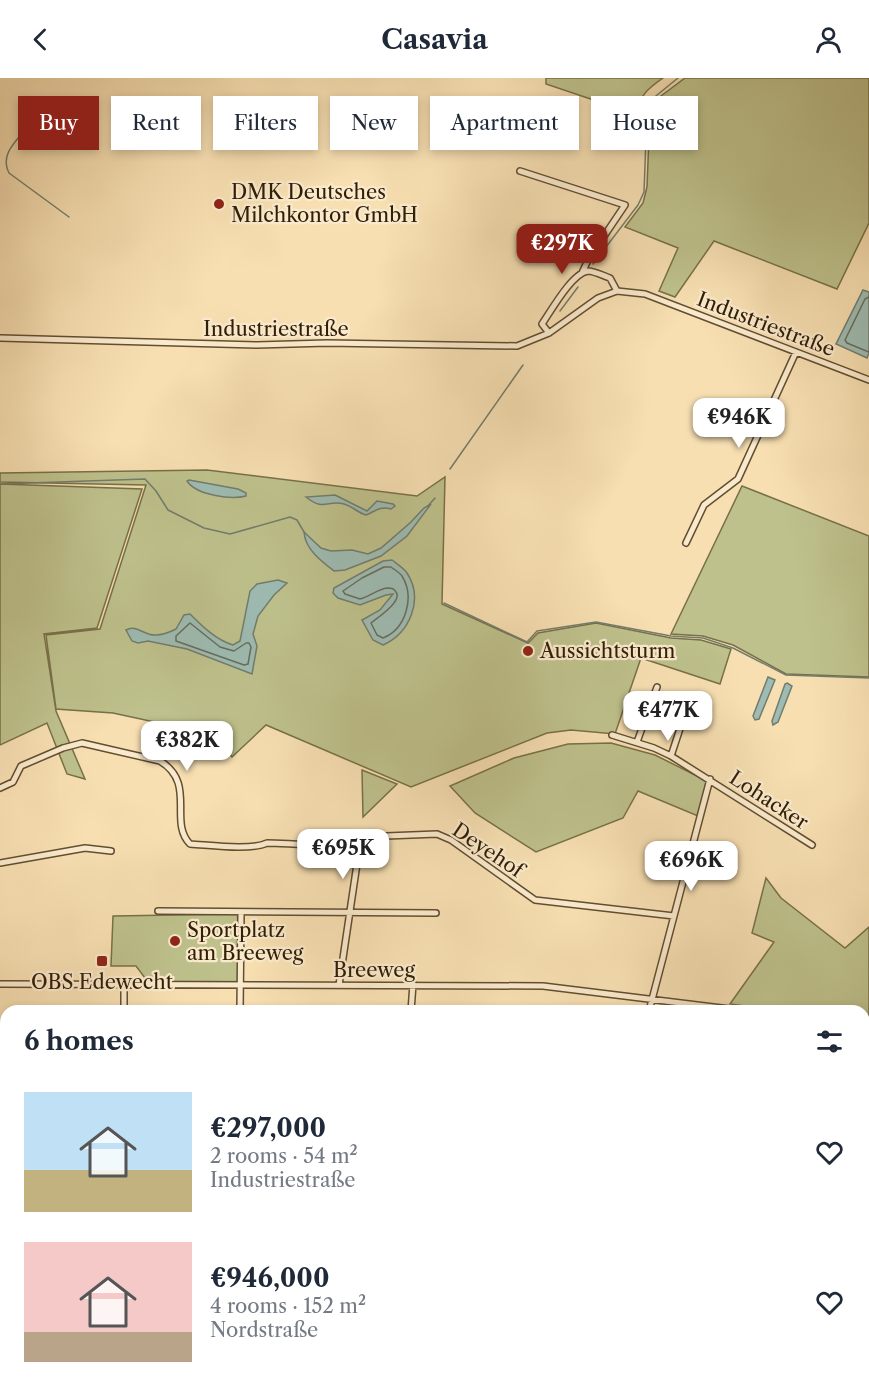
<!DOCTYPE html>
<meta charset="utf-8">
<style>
body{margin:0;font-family:"Libre Caslon Text",serif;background:#f2f2f3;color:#1f2937;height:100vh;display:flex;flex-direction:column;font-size:22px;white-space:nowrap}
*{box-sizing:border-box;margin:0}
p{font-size:20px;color:#747a83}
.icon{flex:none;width:33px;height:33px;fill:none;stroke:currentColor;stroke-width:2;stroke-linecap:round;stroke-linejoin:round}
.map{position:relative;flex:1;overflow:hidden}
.sheet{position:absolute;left:0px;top:927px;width:870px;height:384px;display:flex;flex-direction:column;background:#fff;border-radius:18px 18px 0 0;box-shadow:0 3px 9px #0003}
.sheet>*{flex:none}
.top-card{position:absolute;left:18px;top:18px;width:834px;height:54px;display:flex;gap:12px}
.price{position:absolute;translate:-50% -51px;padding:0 14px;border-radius:12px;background:#fff;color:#222;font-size:20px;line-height:39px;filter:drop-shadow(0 2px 3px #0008)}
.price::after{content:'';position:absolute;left:50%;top:36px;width:18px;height:14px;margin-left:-9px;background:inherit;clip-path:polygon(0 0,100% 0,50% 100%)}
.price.active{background:#8f2418;color:#fff}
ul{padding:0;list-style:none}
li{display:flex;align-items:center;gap:18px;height:150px;padding:0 24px}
li span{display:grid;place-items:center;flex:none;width:168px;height:120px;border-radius:0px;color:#555}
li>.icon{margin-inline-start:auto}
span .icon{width:72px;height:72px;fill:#fffc;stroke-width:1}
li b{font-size:26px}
h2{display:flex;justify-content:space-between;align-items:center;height:72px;padding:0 24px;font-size:26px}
.tag{padding:0 21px;border-radius:0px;background:#fff;box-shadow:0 3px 9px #0003;font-size:21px;line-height:54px}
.tag.active{background:#8f2418;color:#fff}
header{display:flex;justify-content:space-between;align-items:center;height:78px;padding:0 24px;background:#fff;font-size:27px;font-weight:700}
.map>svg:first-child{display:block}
.green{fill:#bec18c;stroke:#787048;stroke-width:1.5}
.water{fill:#9ebcb3;stroke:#727d6d;stroke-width:1.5}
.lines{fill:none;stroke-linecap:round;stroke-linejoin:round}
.shore{stroke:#686d5c;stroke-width:1.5}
.stream{stroke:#727d6d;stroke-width:1.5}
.minor-casing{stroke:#624e30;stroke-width:8}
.secondary-casing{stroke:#311e05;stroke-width:11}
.minor{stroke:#faeacd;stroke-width:5}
.secondary{stroke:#faeacd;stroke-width:8}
.poi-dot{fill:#8f2418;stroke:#faeacd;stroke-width:2}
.labels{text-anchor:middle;stroke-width:4.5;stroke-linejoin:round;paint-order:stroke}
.poi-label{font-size:20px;fill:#311e05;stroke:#faeacd;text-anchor:start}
.street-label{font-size:20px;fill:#311e05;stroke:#faeacd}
</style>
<header><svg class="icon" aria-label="back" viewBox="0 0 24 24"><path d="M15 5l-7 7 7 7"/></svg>Casavia<svg class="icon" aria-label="person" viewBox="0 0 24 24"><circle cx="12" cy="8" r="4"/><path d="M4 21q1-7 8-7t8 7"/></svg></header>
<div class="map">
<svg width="869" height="1311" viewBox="0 0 869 1311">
<rect width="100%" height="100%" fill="#f7dfb2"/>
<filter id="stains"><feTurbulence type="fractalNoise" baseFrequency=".00333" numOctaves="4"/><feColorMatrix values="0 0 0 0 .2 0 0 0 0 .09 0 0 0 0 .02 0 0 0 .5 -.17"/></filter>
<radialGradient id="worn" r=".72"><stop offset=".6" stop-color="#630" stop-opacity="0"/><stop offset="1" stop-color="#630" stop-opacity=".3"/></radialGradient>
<!-- green -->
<path class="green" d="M546 0H663C646 12 641 17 635 36L546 6Z
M685 0H869V145L837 211 714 163 675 219 659 213 678 170 625 149 643 125 647 109 650 33 657 21Z
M207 392 417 418 445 399 442 526 528 565 538 555 596 545 671 560 701 562 731 571 720 606 641 580 615 656 571 652 547 655 411 709 266 647 232 679 214 657 113 635 56 631 46 557 100 551 146 407 0 404V395Z
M0 406 142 411 97 550 44 556 56 633 85 701 67 696 47 645 0 667Z
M742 408 869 458V599L786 596 733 567 703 558 671 556Z
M611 665 655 677 707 703 698 738 638 713 623 740 536 774 475 735 450 708 514 680 568 666Z
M362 692 397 706 363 739Z
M766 800 781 820 845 870 869 849V944L864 943V933H784L730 926 774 864 752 855Z
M238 836V905L148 904 136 888H111L113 838Z"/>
<!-- water -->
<path class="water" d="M42 24 44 27 25 52 21 32 24 29H38Z
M863 212 869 214V275L867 280 836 266Z
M189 402 238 411 246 415V418C231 422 196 417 187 403Z
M335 417 367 433 377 423 393 426 395 428 391 431C379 428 376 433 366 437 358 435 352 428 344 426 328 421 324 434 306 419Z
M431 426 407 458 381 478 345 492 334 493C321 483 305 471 304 454L321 470 331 473 352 472 368 476 381 470 411 444 424 430Z
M392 482C397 486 404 490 407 495 424 521 410 555 383 567L373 562 362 542 380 532 393 516 386 517 360 527 338 520 333 515 334 510 383 483Z
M278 502 287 505 274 517 258 538 253 556 257 568 252 596 187 571 148 563 138 565 132 563 126 552C137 546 144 558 156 557 162 557 170 554 176 551L184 537 190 536C202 548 216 562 233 567L240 563 250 513 257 506Z
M768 599 775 602 759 641 755 642 753 638Z
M787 605 792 608 778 644 773 647 772 643 785 606Z"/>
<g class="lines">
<!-- shore -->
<path class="shore" d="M869 219 865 221 845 262 847 265 869 274
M384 489H391C395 492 400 495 402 498 415 519 406 551 383 560L377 557 371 545C377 540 403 523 396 514 394 510 391 510 387 510 378 511 369 519 360 521L345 516 343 513 362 500Z
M190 545 220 569 234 573 246 565H249L251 569 248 586 244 587 176 563V558Z"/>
<!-- stream -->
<path class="stream" d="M25 52C14 65 0 78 9 95L69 139
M593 186 638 127 644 114 647 33 651 22 678 0
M560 233 578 209
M450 391 523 287
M0 406 145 401 156 413 168 432 204 450 230 456 290 439 297 442 304 454
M428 428 435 420
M444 525 527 564 537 553 596 544 671 558 703 560 733 570 786 597 869 600"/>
<defs>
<path id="minor" d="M520 93 625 127 588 182 582 195
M549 255 542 246C551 233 572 195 588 193 594 193 604 198 610 200L617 213
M0 260 257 267 327 265 517 268 549 255 598 220 617 213 645 216 869 302
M686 465 704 427 738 401 796 274
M612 657 654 670 671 678 812 767
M637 664 657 609
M671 678 690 620
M0 710 13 704 21 688 63 670 82 665 160 683C197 705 168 744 190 766 209 767 250 773 267 765 293 765 339 772 361 759L437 756 451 762 535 822 674 838
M0 785 85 770 111 773
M158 833 436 835
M0 906 543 908 746 933
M339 907 361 759
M124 933V906
M240 933 241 834
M411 933 413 906
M649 933 710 701
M864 949 869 950
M3 1094V971
M864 1099 869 1105
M864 1199 869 1198
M307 1305 308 1311
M529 1305 560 1311
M612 1305 613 1311
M722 1305 723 1311
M858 1305 864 1311
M234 1311V1305
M391 1311 393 1305
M798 1311 800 1305"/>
<path id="secondary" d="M0 1167 6 1169
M864 1236 869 1237"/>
</defs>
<!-- minor casing -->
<use href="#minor" class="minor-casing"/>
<!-- secondary casing -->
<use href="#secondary" class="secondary-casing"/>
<!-- minor -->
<use href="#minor" class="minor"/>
<!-- secondary -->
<use href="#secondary" class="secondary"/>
</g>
<!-- markers -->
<g class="poi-dot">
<circle cx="219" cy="126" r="6"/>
<circle cx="528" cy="573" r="6"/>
<circle cx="175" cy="863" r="6"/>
<rect x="96" y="877" width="12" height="12" rx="3"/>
</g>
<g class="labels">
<!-- poi labels -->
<g class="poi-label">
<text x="231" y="121">DMK Deutsches<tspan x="231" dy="23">Milchkontor GmbH</tspan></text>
<text x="540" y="580">Aussichtsturm</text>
<text x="187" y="859">Sportplatz<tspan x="187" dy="23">am Breeweg</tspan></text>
<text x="102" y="911" text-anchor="middle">OBS Edewecht</text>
</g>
<!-- street labels -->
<g class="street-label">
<text transform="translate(766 246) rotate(21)" y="7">Industriestraße</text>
<text x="276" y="258">Industriestraße</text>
<text transform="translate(769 722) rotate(33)" y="7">Lohacker</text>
<text transform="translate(488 772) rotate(34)" y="7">Deyehof</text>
<text x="374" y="899">Breeweg</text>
</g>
</g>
<rect width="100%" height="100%" filter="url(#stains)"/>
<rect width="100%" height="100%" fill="url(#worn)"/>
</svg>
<b class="price active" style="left:562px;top:197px">€297K</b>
<b class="price" style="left:739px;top:371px">€946K</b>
<b class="price" style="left:668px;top:664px">€477K</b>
<b class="price" style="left:187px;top:694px">€382K</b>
<b class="price" style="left:343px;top:802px">€695K</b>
<b class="price" style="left:691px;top:814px">€696K</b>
<div class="top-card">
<a class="tag active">Buy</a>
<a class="tag">Rent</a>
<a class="tag">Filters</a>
<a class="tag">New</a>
<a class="tag">Apartment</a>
<a class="tag">House</a>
</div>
<section class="sheet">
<h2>6 homes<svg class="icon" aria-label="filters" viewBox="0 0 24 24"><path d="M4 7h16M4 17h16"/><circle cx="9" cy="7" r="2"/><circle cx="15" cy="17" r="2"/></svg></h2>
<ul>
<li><span style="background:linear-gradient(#bfe0f5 65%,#c2b280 0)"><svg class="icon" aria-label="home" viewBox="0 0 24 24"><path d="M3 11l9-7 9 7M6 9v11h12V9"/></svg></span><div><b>€297,000</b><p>2 rooms · 54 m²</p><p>Industriestraße</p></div><svg class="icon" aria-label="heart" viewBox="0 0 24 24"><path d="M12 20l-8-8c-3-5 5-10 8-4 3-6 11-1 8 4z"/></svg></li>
<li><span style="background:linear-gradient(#f6c9c9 75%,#b9a48a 0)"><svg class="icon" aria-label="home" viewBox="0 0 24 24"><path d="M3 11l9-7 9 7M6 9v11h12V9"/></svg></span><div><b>€946,000</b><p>4 rooms · 152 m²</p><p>Nordstraße</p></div><svg class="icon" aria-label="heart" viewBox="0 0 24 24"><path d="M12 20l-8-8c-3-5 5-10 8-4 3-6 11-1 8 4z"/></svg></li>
</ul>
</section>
</div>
